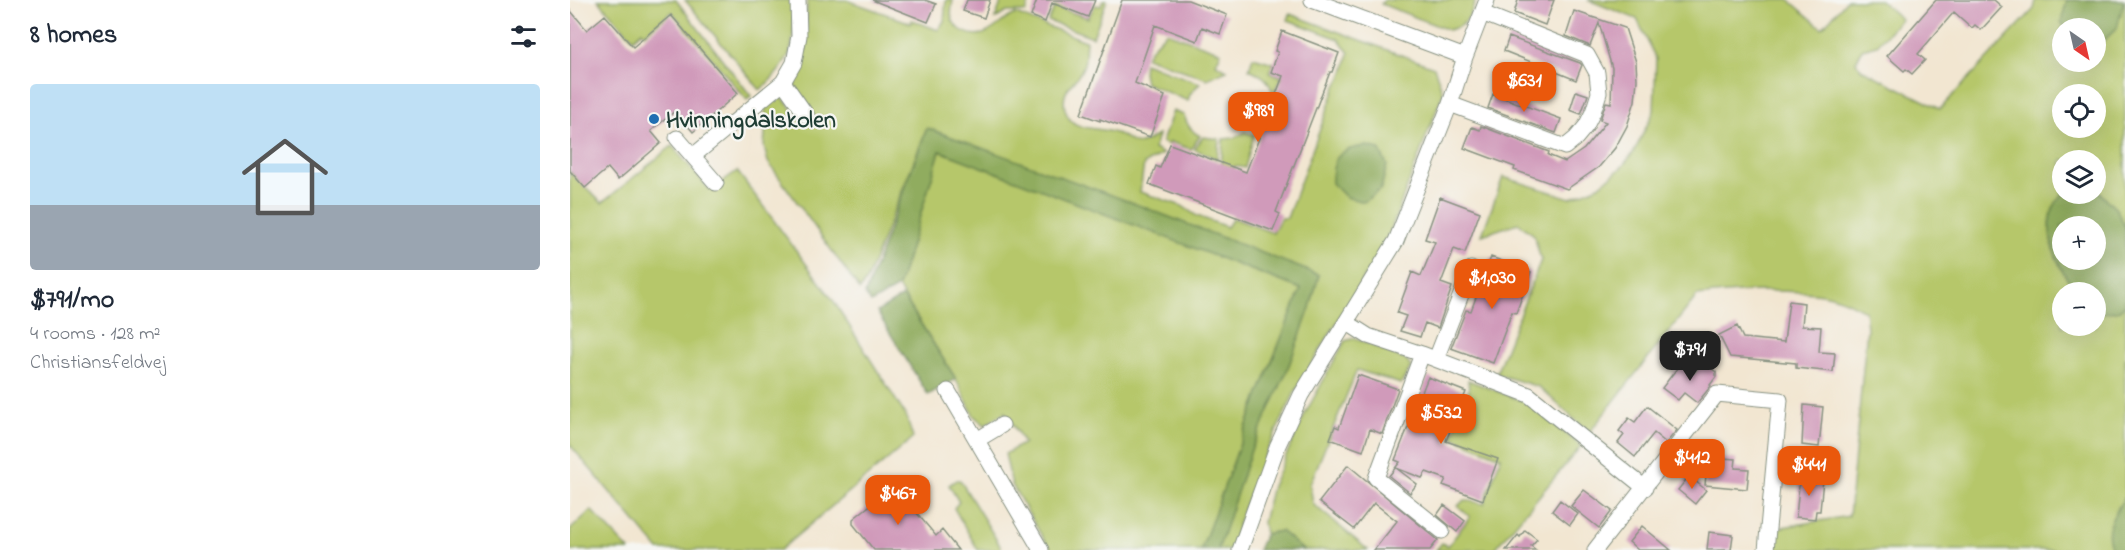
<!DOCTYPE html>
<meta charset="utf-8">
<style>
body{margin:0;font-family:"Indie Flower",sans-serif;background:#f2f2f3;color:#1f2937;height:100vh;display:flex;flex-direction:column;font-size:22px;white-space:nowrap}
*{box-sizing:border-box;margin:0}
p{font-size:20px;color:#747a83}
.icon{flex:none;width:33px;height:33px;fill:none;stroke:currentColor;stroke-width:2;stroke-linecap:round;stroke-linejoin:round}
.map{position:relative;flex:1;overflow:hidden}
.drawer{display:flex;flex-direction:column;background:#fff;width:570px}
.drawer>*{flex:none}
.needle{width:39px;rotate:146deg}
.fabs{position:absolute;left:1482px;top:18px;display:grid;gap:12px}
.fabs a{display:grid;place-items:center;width:54px;height:54px;border-radius:50%;background:#fff;box-shadow:0 6px 24px #0002;font-size:30px}
.price{position:absolute;translate:-50% -51px;padding:0 14px;border-radius:12px;background:#ea580c;color:#fff;font-size:20px;line-height:39px;filter:drop-shadow(0 2px 3px #0008)}
.price::after{content:'';position:absolute;left:50%;top:36px;width:18px;height:14px;margin-left:-9px;background:inherit;clip-path:polygon(0 0,100% 0,50% 100%)}
.price.active{background:#222;color:#fff}
ul{padding:0;list-style:none}
li{display:grid;align-content:center;gap:12px;height:318px;padding:0 30px}
li+li{border-top:2px solid #e0e1e3}
li span{display:grid;place-items:center;height:186px;border-radius:6px;color:#555}
li>.icon{margin-inline-start:auto}
span .icon{width:108px;height:108px;fill:#fffc;stroke-width:1}
li b{font-size:26px}
h2{display:flex;justify-content:space-between;align-items:center;height:72px;padding:0 30px;font-size:26px}
main{display:flex;flex:1;min-height:0}
.map>svg:first-child{display:block}
.green{fill:#b6c76a;stroke:#6a824f;stroke-width:1.5;fill-rule:evenodd}
.forest{fill:#90ac5e;stroke:#587449;stroke-width:1.5;fill-rule:evenodd}
.building{fill:#d09aba}
.lines{fill:none;stroke-linecap:round;stroke-linejoin:round}
.minor-casing{stroke:#889282;stroke-width:17}
.minor{stroke:#fff;stroke-width:15}
.poi-dot{fill:#1f6fb2;stroke:#f6f6f2;stroke-width:2}
.labels{text-anchor:middle;stroke-width:4.5;stroke-linejoin:round;paint-order:stroke}
.poi-label{font-size:24px;font-weight:bold;fill:#1f3d34;stroke:#f6f6f2;text-anchor:start}
</style>
<main>
<section class="drawer">
<h2>8 homes<svg class="icon" aria-label="filters" viewBox="0 0 24 24"><path d="M4 7h16M4 17h16"/><circle cx="9" cy="7" r="2"/><circle cx="15" cy="17" r="2"/></svg></h2>
<ul>
<li><span style="background:linear-gradient(#bfe0f5 65%,#9aa5b1 0)"><svg class="icon" aria-label="home" viewBox="0 0 24 24"><path d="M3 11l9-7 9 7M6 9v11h12V9"/></svg></span><div><b>$791/mo</b><p>4 rooms · 128 m²</p><p>Christiansfeldvej</p></div></li>
</ul>
</section>
<div class="map">
<svg width="1555" height="550" viewBox="0 0 1555 550">
<rect width="100%" height="100%" fill="#f6f6f2"/>
<filter id="ink" filterUnits="userSpaceOnUse"><feTurbulence type="fractalNoise" baseFrequency=".0167" numOctaves="2"/><feDisplacementMap in="SourceGraphic" scale="12" xChannelSelector="R" yChannelSelector="G"/><feConvolveMatrix kernelMatrix="1 2 1 2 8 2 1 2 1" color-interpolation-filters="sRGB"/></filter>
<filter id="wash" filterUnits="userSpaceOnUse"><feTurbulence type="fractalNoise" baseFrequency=".008" numOctaves="4" result="noise"/><feDisplacementMap in="SourceGraphic" scale="24" xChannelSelector="R" yChannelSelector="G"/><feGaussianBlur stdDeviation="1.35" result="paint"/><feColorMatrix in="noise" values="0 0 0 0 0 0 0 0 0 0 0 0 0 0 0 0 0 1.4 0 .05"/><feComposite in="paint" operator="in"/></filter>
<g filter="url(#wash)">
<rect width="100%" height="100%" fill="#f2e6d1"/>
<!-- green -->
<path class="green" d="M28 0H106L181 96 177 100 102 12 74 34 72 31 63 39Z
M115 0H223C224 46 226 58 190 90Z
M237 0H277L341 23 342 20 368 30 374 21 376 0H383C382 6 380 13 382 19 387 31 401 37 413 34 426 30 433 18 446 14L516 41C515 48 516 57 514 64 511 75 505 79 499 87 490 100 494 121 510 126 520 129 532 129 542 132 567 138 557 153 588 135L584 149 593 154 574 164 570 192 612 206 627 216 657 227 663 218 703 233 711 218H717L766 86 774 72 779 53 769 39 718 20 720 14 864 67 873 93 820 232 807 256 726 390 696 453 674 507 660 550H648L681 450 716 373 739 311 749 275 357 128 297 279 290 290 198 162 194 147 196 120 195 107 209 93 231 121 224 82 236 48Z
M432 0H460L456 12H437L425 19Z
M533 0H537L523 37 478 21 485 7 518 18 525 5 531 6Z
M814 0H906C899 17 898 26 878 30L811 4Z
M1018 0H1219L1252 28 1277 0H1310L1331 19 1307 45 1292 49 1286 62 1291 69 1370 109 1464 9 1466 0H1555V550H1205L1207 528 1279 516 1297 328 1295 311C1282 304 1267 296 1252 294 1211 289 1168 291 1127 296L1019 433 969 387 926 374 971 260 964 235 948 223 912 235 933 177 1000 198 1029 186 1051 168 1064 152 1084 111 1086 59 1067 19ZM1492 28H1526V62H1492ZM1492 94H1526V128H1492ZM1492 160H1526V194H1492ZM1492 226H1526V260H1492ZM1492 292H1526V326H1492Z
M596 32 651 52 646 64 657 70 637 79 576 57C580 47 590 40 596 32Z
M683 57 703 63 699 72 712 77 703 93C698 79 693 75 679 69Z
M574 63 630 83 620 94 618 101 575 83 573 72Z
M603 111 614 115C617 125 621 131 630 136L621 149 600 142 598 145 592 142Z
M675 132 684 135 675 168 665 166 661 173 651 168 653 139 664 138Z
M633 137 649 139 647 159 624 149Z
M102 146 140 190 167 171 263 300 336 416 343 438 210 550H89L0 445V172L32 203Z
M370 151 731 289 681 414 631 550H480L442 485 435 454 454 443 435 412 415 425 404 416 386 379 328 287Z
M785 338 836 360 841 367 831 384 787 370 740 484 743 504 798 550H733L711 531 695 534 693 522 702 486 736 412 775 341Z
M898 380 958 403 1011 446 924 550H866L872 543 878 546 900 517 888 506 894 500 914 504 931 457 882 437 899 390Z
M386 480H390L431 547 430 550H408L384 508 389 502 379 485Z
M21 510 59 550H0V530Z"/>
<!-- forest -->
<path class="forest" d="M1497 0H1554L1547 28 1527 47 1526 46V28H1496L1491 22Z
M357 128 563 203 749 275 739 311 716 373 681 450 648 550H631L681 414 731 289 370 151 328 287 301 303 295 294Z
M796 146 809 149 817 165 811 189 794 202 776 197 762 183C762 156 769 149 796 146Z
M1526 189 1547 210 1555 227V304L1550 310 1526 314V292H1506C1487 266 1465 222 1493 194H1526ZM1526 226V260H1492V226Z
M333 296 386 379 358 395 307 312Z
M1555 496V550H1543C1531 530 1545 514 1555 496Z
M711 531 733 550H688L695 534Z"/>
<g id="blocks">
<!-- building -->
<path class="building" d="M302 0H355L366 4 358 22Z
M397 0H420L414 18 393 11Z
M467 0H525L518 17 482 3 475 22 461 16Z
M552 0H618L657 15 650 34 632 27 627 41 585 25 565 83 595 96 580 137 530 119V121L511 114Z
M948 0H984L975 25 944 13Z
M1366 0H1424L1432 7 1411 30 1405 25 1402 28 1384 12 1348 54 1355 60 1342 74 1336 69 1334 71 1317 56Z
M0 10 17 30 35 15 63 47 101 15 168 93 123 132 105 111 81 131 91 143 48 180 38 168 15 188 0 171Z
M1004 11 1055 28 1066 62 1067 80 1065 101 1057 126 1045 148 1029 167 997 189 944 170 945 167 894 148 902 127 910 130 911 126 979 152 978 155 995 162 1014 149 1036 122 1030 120 1036 102 1041 103 1042 68 1029 23 1020 46 996 36Z
M712 31 769 53 762 72H760L706 212 710 214 703 231 579 184 586 166 590 168 600 144 676 172 713 76 701 72 708 52 705 51Z
M939 37 1010 63 1012 65 1006 80 934 51Z
M1006 91 1018 95 1011 114 1000 110Z
M923 94 991 119 986 133 918 108Z
M870 197 910 212 895 253 884 249 871 283 882 287 868 328 855 323 850 337 830 331 836 316 827 313 842 272 851 276 865 242 855 239Z
M921 257 961 272 946 313 942 312 923 363 881 348 896 310 901 311Z
M1219 301 1234 303 1232 326 1251 327 1249 352 1265 353 1263 372 1226 368V363L1160 357 1149 335 1167 326 1173 338 1214 342Z
M1133 362 1146 372V377L1140 385 1141 386 1127 403 1114 393 1108 400 1092 388 1111 363 1124 373Z
M788 375 828 389 812 434 800 429 793 451 760 439 765 426 769 428Z
M858 377 896 392 876 441 928 459 913 500 873 485 876 479 856 472 852 478 826 468 847 484 840 493 819 476 830 462 825 460Z
M1234 405 1253 407 1249 447 1232 445Z
M1077 406 1107 430 1096 443 1084 433 1065 457 1048 443 1054 435 1049 431 1059 418 1065 422Z
M1152 458 1166 459 1165 468 1179 469 1177 489 1135 485 1137 465 1151 466Z
M778 465 868 540 860 550H804L827 521 804 503 784 529 749 502Z
M1119 476 1136 490 1125 504 1108 490Z
M1230 476 1253 479 1250 511H1246L1245 519 1226 517Z
M324 486 366 536 372 530 388 550H304L283 524V519Z
M1014 490 1042 511 1029 528 1001 506Z
M990 500 1008 514 1000 525 982 511Z
M874 505 895 521 887 532 867 515Z
M1072 526 1101 550H1068L1059 542Z
M955 530 967 539 961 546 966 550H936L948 535 950 537Z
M1139 532 1163 535 1161 550H1137Z"/>
</g>
</g>
<g filter="url(#ink)">
<use href="#blocks" fill-opacity="0" stroke="#889282" stroke-width="1.5"/>
<g class="lines">
<defs>
<path id="minor" d="M742 0 895 57
M917 0 895 57 880 104 826 241 776 322 798 336 852 354 959 395 1075 488
M213 82 237 116
M880 104 995 147 1006 138 1016 126 1023 112 1029 93 1027 73 1017 55 912 13
M107 138 146 183
M123 156 213 82 224 63 229 36 228 0
M852 354 806 478 872 531
M866 359 901 269
M378 391 471 550
M407 440 432 425
M670 550 707 447 731 395 776 322
M1025 550 1147 394 1210 400 1196 550"/>
</defs>
<!-- minor casing -->
<use href="#minor" class="minor-casing"/>
<!-- minor -->
<use href="#minor" class="minor"/>
</g>
</g>
<!-- markers -->
<circle class="poi-dot" cx="84" cy="119" r="6"/>
<g class="labels">
<!-- poi labels -->
<g class="poi-label">
<text x="96" y="127">Hvinningdalskolen</text>
</g>
</g>
</svg>
<div class="fabs">
<a><svg class="needle" viewBox="-14 -14 28 28"><path d="M0-13l5 13h-10z" fill="#e53935"/><path d="M0 13l5-13h-10z" fill="#747a83"/></svg></a>
<a><svg class="icon" aria-label="locate" viewBox="0 0 24 24"><circle cx="12" cy="12" r="6"/><path d="M12 2v4M12 18v4M2 12h4M18 12h4"/></svg></a>
<a><svg class="icon" aria-label="layers" viewBox="0 0 24 24"><path d="M12 4l9 5-9 5-9-5zM3 14l9 5 9-5"/></svg></a>
<a>+</a>
<a>−</a>
</div>
<b class="price" style="left:954px;top:113px">$631</b>
<b class="price" style="left:688px;top:143px">$989</b>
<b class="price" style="left:922px;top:310px">$1,030</b>
<b class="price active" style="left:1120px;top:382px">$791</b>
<b class="price" style="left:871px;top:445px">$532</b>
<b class="price" style="left:1122px;top:490px">$412</b>
<b class="price" style="left:1239px;top:497px">$441</b>
<b class="price" style="left:328px;top:526px">$467</b>
</div>
</main>
